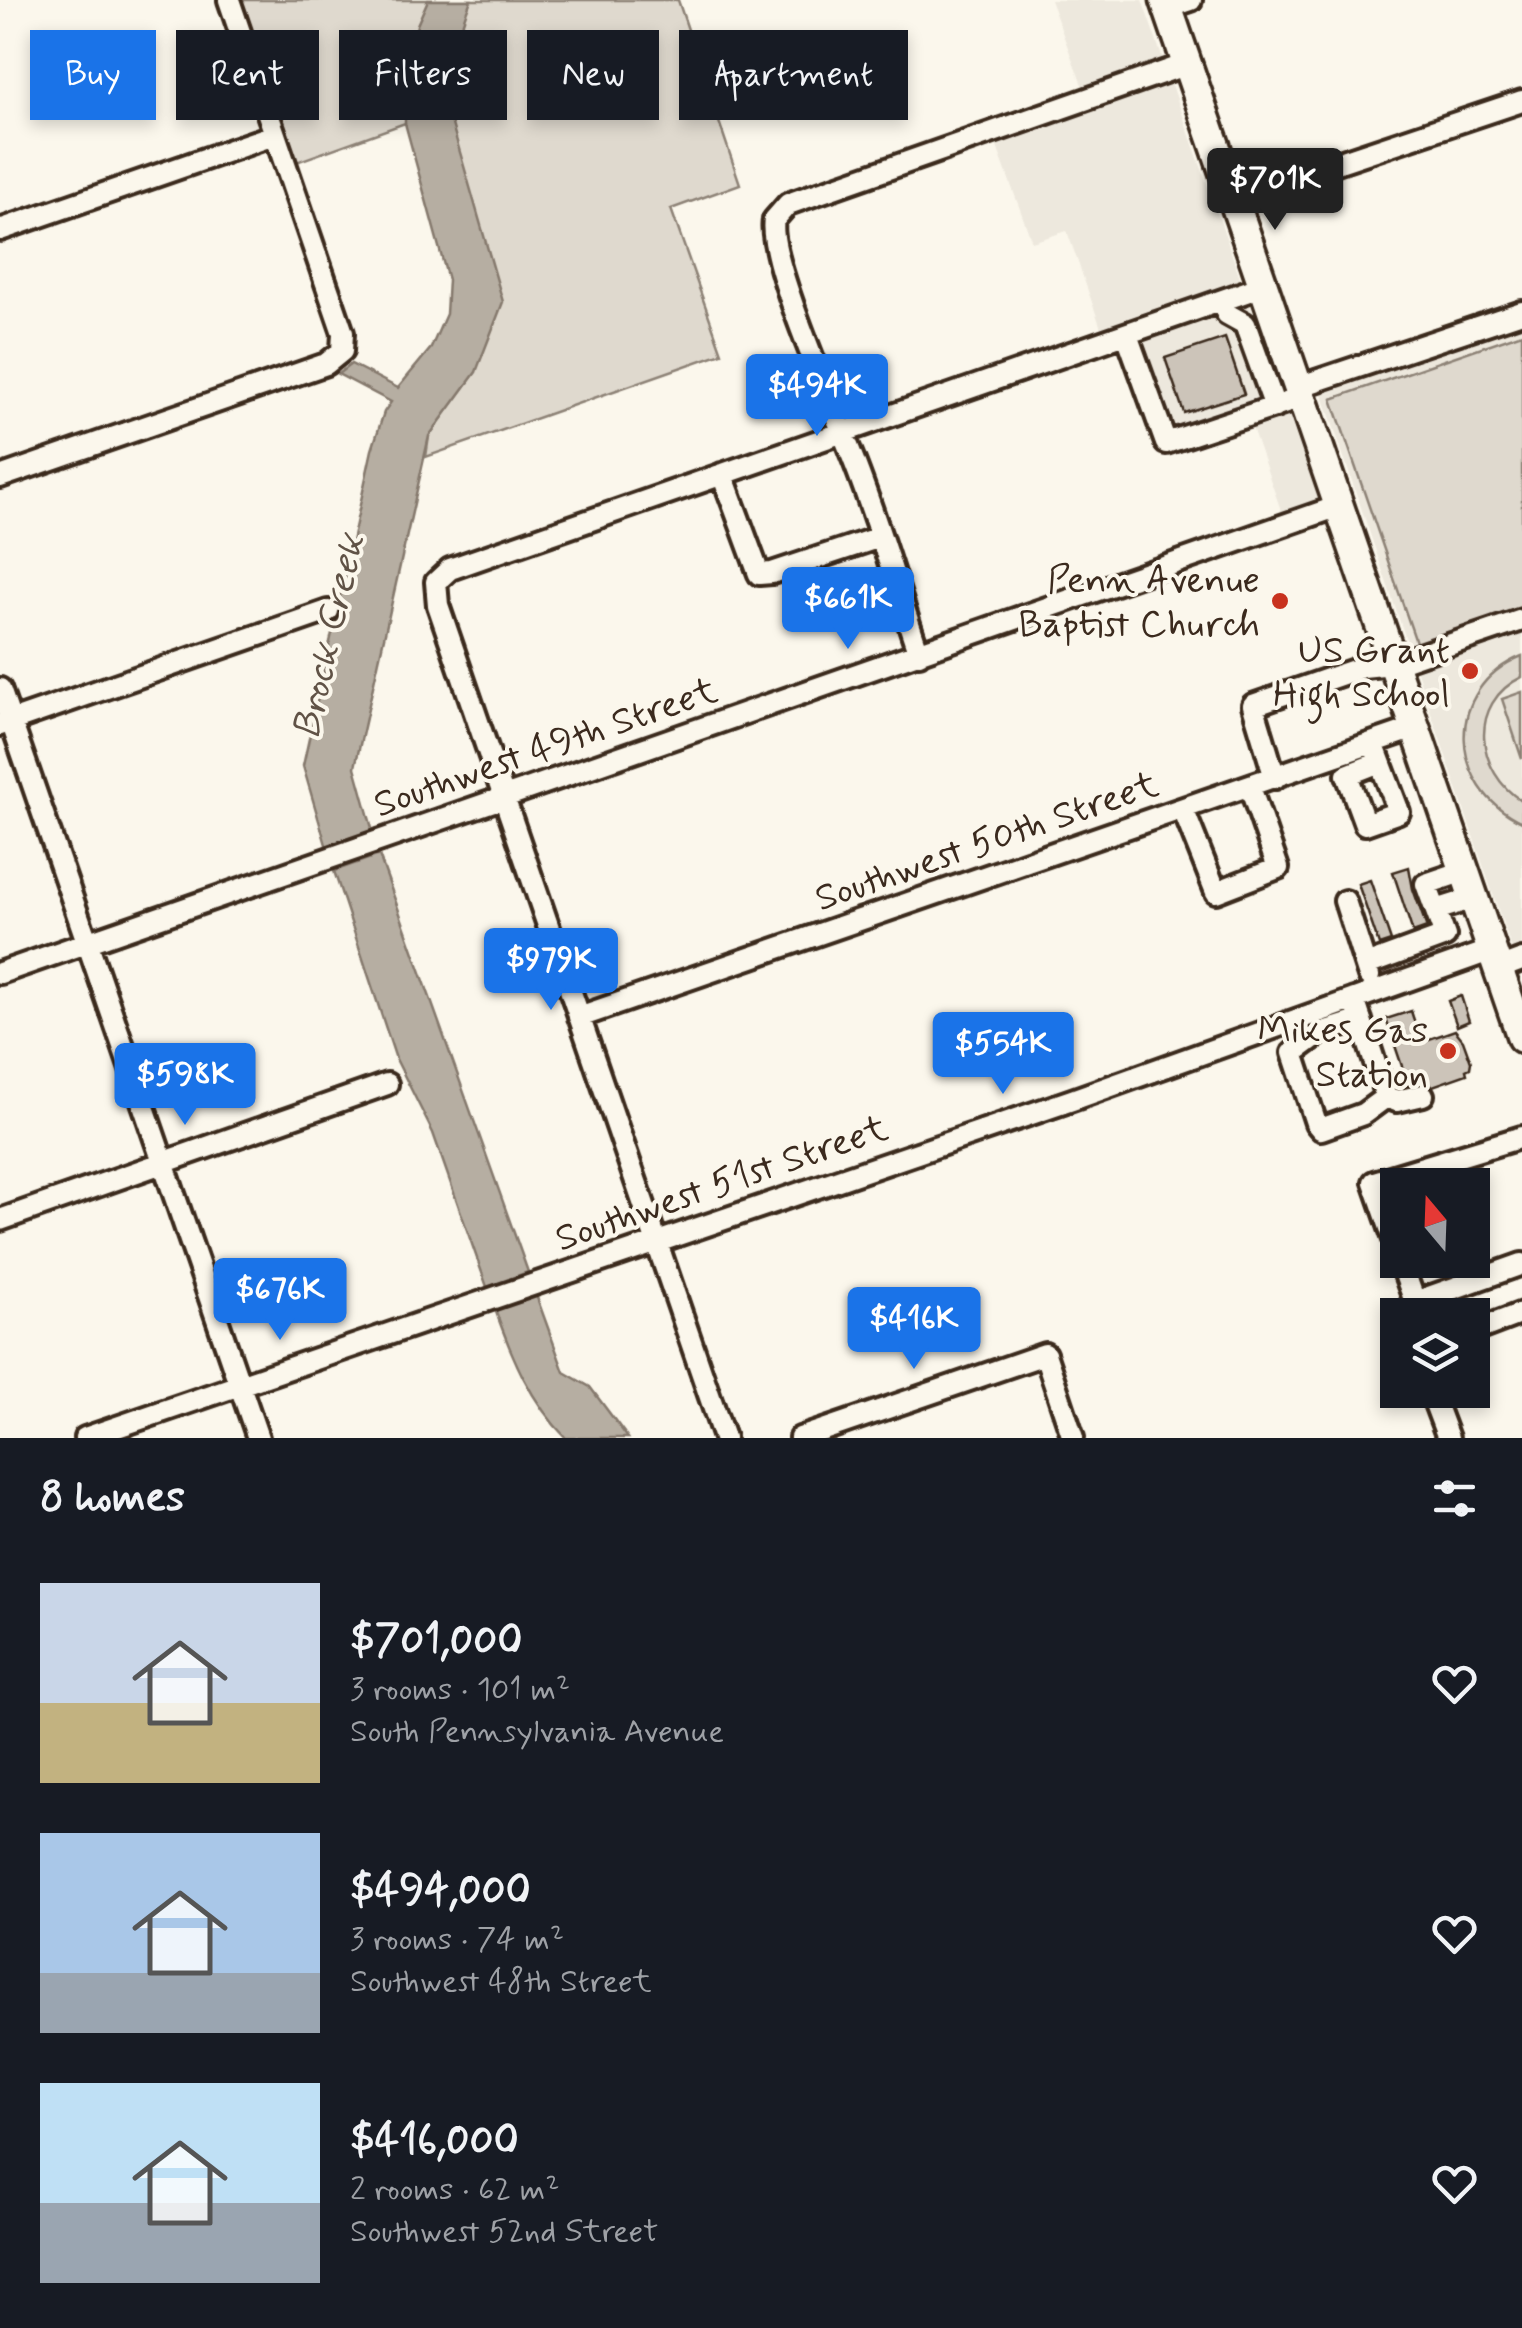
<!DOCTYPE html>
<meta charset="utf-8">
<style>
body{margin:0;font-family:Mynerve,sans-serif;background:#242831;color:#f1f3f6;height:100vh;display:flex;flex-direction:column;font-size:38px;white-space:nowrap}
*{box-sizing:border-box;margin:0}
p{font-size:32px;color:#9ea1a6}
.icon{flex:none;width:55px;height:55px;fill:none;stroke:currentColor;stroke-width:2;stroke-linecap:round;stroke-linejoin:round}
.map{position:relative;height:1438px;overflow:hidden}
.drawer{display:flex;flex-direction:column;background:#171b24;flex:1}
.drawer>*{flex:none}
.banner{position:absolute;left:30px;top:30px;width:1000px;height:90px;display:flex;gap:20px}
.needle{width:65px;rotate:341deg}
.tools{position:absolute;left:1380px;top:1168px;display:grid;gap:20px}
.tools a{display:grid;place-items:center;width:110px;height:110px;border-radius:0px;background:#171b24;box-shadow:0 5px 15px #0003;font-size:50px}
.price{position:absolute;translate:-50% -85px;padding:0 22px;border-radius:10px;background:#1a73e8;color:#fff;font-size:32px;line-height:65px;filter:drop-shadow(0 2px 5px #0008)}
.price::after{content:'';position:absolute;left:50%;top:60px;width:30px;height:22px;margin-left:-15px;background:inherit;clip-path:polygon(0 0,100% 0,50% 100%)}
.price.active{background:#222;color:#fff}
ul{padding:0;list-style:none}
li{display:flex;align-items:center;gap:30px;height:250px;padding:0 40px}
li span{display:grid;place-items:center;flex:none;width:280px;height:200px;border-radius:0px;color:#555}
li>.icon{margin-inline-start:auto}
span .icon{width:120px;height:120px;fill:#fffc;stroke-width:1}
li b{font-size:42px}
h2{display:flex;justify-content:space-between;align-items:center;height:120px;padding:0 40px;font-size:42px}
.chip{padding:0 35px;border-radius:0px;background:#171b24;box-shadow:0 5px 15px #0003;font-size:35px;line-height:90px}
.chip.active{background:#1a73e8;color:#fff}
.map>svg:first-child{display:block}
.built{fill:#ede8dd}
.green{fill:#dfd9ce;stroke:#8d8276;stroke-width:2.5}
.water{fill:#b6aea2;stroke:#85796d;stroke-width:2.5}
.building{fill:#ccc4b9;stroke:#3b2a1e;stroke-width:2.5}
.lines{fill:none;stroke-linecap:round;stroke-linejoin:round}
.minor-casing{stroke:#3b2a1e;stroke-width:28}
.major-casing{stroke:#3b2a1e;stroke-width:35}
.minor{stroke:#fbf7ec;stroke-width:20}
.major{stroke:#fbf7ec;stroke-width:28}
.poi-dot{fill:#c8321e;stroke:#fbf7ec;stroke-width:4}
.labels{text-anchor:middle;stroke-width:8;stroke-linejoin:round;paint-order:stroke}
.poi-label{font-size:38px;fill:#3b2a1e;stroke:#fbf7ec;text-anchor:end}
.street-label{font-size:38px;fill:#3b2a1e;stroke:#fbf7ec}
.water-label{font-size:40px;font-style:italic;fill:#605246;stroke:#fbf7ec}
</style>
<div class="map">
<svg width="1522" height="1438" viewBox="0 0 1522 1438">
<rect width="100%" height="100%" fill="#fbf7ec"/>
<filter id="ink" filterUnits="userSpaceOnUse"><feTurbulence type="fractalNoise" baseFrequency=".01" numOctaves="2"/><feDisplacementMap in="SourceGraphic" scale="20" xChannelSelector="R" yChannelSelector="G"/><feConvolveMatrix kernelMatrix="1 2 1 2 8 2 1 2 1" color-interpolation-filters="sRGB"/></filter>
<g filter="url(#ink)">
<!-- built -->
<path class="built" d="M1050 0H1142L1319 501 1307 507 1283 516 1250 422 1155 452 1114 324 1101 328 1067 231 1032 242 989 125 1084 90Z
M1522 325V950L1513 953 1322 393Z"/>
<!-- green -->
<path class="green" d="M238 0H678L740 184 671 209 722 353 426 457 429 436 476 372 451 121 405 123 294 163Z
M1522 333V613L1418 648 1332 399Z
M1522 656V677C1467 703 1476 772 1522 801V822C1448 788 1443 688 1522 656Z
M1522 692V759L1502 699Z"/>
<!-- water -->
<path class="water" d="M428 0H471C455 39 445 79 451 121L503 302 476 372 429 436 355 767 373 832 327 848 303 766 372 450 384 412 391 402 338 374 351 364 398 388 431 348 446 314 448 280 405 123V85L417 25Z
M379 855 528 1272 487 1287 433 1133 396 1059 334 871Z
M536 1295 564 1372 590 1387 628 1438H566C530 1401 512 1357 495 1309Z"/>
<!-- building -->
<path class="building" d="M1225 338 1244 394 1184 413 1165 358Z
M1409 867 1413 889 1427 928 1413 933 1393 872Z
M1370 880 1391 941 1379 945 1358 884Z
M1461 996 1469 1021 1457 1026 1448 1001Z
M1411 1011 1421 1042 1455 1030 1463 1040 1471 1062 1470 1068 1466 1070 1467 1074 1433 1086 1426 1082 1408 1084 1386 1019Z"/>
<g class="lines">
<defs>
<path id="minor" d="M1167 8 1191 0
M1232 198 1522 101
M0 230 274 135
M1221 301 1227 314 1245 324 1275 407
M1127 335 1166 443 1301 398
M1298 387 1522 312
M722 474 759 574 772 573 880 537
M0 477 326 364 342 351 343 333 229 0
M919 654C896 586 877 517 850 451 834 409 766 256 774 220L788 204 802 199 1187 64
M0 689 258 1438
M0 725 328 611
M1373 743 1399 812 1365 824 1347 775 1380 762
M1275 778 1253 705 1363 667 1393 664 1522 620
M1183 809 1216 892 1278 868 1250 787
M1345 901 1369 976
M1436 910 1474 898
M1366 965 1445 936 1426 884 1464 871
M1498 969 1522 960
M0 973 1339 506
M1354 999 1386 1097 1363 1114 1321 1129 1316 1123 1293 1053 1320 1033 1361 1020
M579 1017 1415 728
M1386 1097 1397 1101 1423 1095
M0 1220 387 1084
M1398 1251 1374 1182 1522 1137
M1400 1260 1415 1302 1522 1264
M1472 1332 1522 1313
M1430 1390 1448 1438
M85 1438 1072 1100 1492 950
M724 1438 438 605 436 582 450 569 1263 286
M800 1438 1045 1354 1073 1438"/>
<path id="major" d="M1165 0 1522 1038"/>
</defs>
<!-- minor casing -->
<use href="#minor" class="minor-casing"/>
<!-- major casing -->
<use href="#major" class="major-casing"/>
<!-- minor -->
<use href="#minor" class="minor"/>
<!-- major -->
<use href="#major" class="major"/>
</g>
</g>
<!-- markers -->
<g class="poi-dot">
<circle cx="1280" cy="601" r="10"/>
<circle cx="1470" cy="671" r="10"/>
<circle cx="1448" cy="1051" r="10"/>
</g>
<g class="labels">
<!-- poi labels -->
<g class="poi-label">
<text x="1260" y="592">Penn Avenue<tspan x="1260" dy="44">Baptist Church</tspan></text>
<text x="1450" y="662">US Grant<tspan x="1450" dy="44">High School</tspan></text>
<text x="1428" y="1042">Mikes Gas<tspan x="1428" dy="44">Station</tspan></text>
</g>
<!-- street labels -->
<g class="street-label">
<text transform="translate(545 746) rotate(-19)" y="13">Southwest 49th Street</text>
<text transform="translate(986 840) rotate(-19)" y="13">Southwest 50th Street</text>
<text transform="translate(721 1182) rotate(-19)" y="13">Southwest 51st Street</text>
</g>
<!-- water labels -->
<g class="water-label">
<text transform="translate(327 636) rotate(-77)" y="14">Brock Creek</text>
</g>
</g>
</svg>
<div class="tools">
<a><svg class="needle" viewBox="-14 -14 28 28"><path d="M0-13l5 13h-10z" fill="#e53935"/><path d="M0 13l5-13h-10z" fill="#9ea1a6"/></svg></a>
<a><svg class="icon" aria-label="layers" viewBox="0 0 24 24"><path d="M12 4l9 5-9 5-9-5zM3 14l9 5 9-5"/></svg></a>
</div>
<b class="price active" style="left:1275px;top:233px">$701K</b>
<b class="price" style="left:817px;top:439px">$494K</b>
<b class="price" style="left:848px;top:652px">$661K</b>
<b class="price" style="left:551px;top:1013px">$979K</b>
<b class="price" style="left:1003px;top:1097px">$554K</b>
<b class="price" style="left:185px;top:1128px">$598K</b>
<b class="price" style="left:280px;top:1343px">$676K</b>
<b class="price" style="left:914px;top:1372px">$416K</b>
<div class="banner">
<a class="chip active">Buy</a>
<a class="chip">Rent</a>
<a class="chip">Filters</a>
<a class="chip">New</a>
<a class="chip">Apartment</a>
</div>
</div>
<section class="drawer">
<h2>8 homes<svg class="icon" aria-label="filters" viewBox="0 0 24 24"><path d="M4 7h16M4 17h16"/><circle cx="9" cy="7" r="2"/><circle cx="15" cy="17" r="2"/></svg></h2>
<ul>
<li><span style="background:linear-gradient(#c9d6e8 60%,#c2b280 0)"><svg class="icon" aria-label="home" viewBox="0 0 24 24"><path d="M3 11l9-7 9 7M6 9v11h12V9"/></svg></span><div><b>$701,000</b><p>3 rooms · 101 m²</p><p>South Pennsylvania Avenue</p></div><svg class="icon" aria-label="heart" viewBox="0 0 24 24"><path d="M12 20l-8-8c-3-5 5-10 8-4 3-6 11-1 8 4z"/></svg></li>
<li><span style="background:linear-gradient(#a9c7e8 70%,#9aa5b1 0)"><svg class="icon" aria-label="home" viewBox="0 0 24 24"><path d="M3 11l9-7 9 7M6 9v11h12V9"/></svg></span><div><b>$494,000</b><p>3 rooms · 74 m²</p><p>Southwest 48th Street</p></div><svg class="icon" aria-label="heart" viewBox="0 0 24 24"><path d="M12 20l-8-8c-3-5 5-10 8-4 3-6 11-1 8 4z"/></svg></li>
<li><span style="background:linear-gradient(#bfe0f5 60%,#9aa5b1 0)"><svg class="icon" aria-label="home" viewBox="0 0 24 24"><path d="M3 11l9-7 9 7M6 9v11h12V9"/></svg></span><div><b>$416,000</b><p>2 rooms · 62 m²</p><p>Southwest 52nd Street</p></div><svg class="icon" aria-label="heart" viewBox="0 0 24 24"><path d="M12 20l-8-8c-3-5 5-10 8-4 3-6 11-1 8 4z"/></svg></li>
</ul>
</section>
